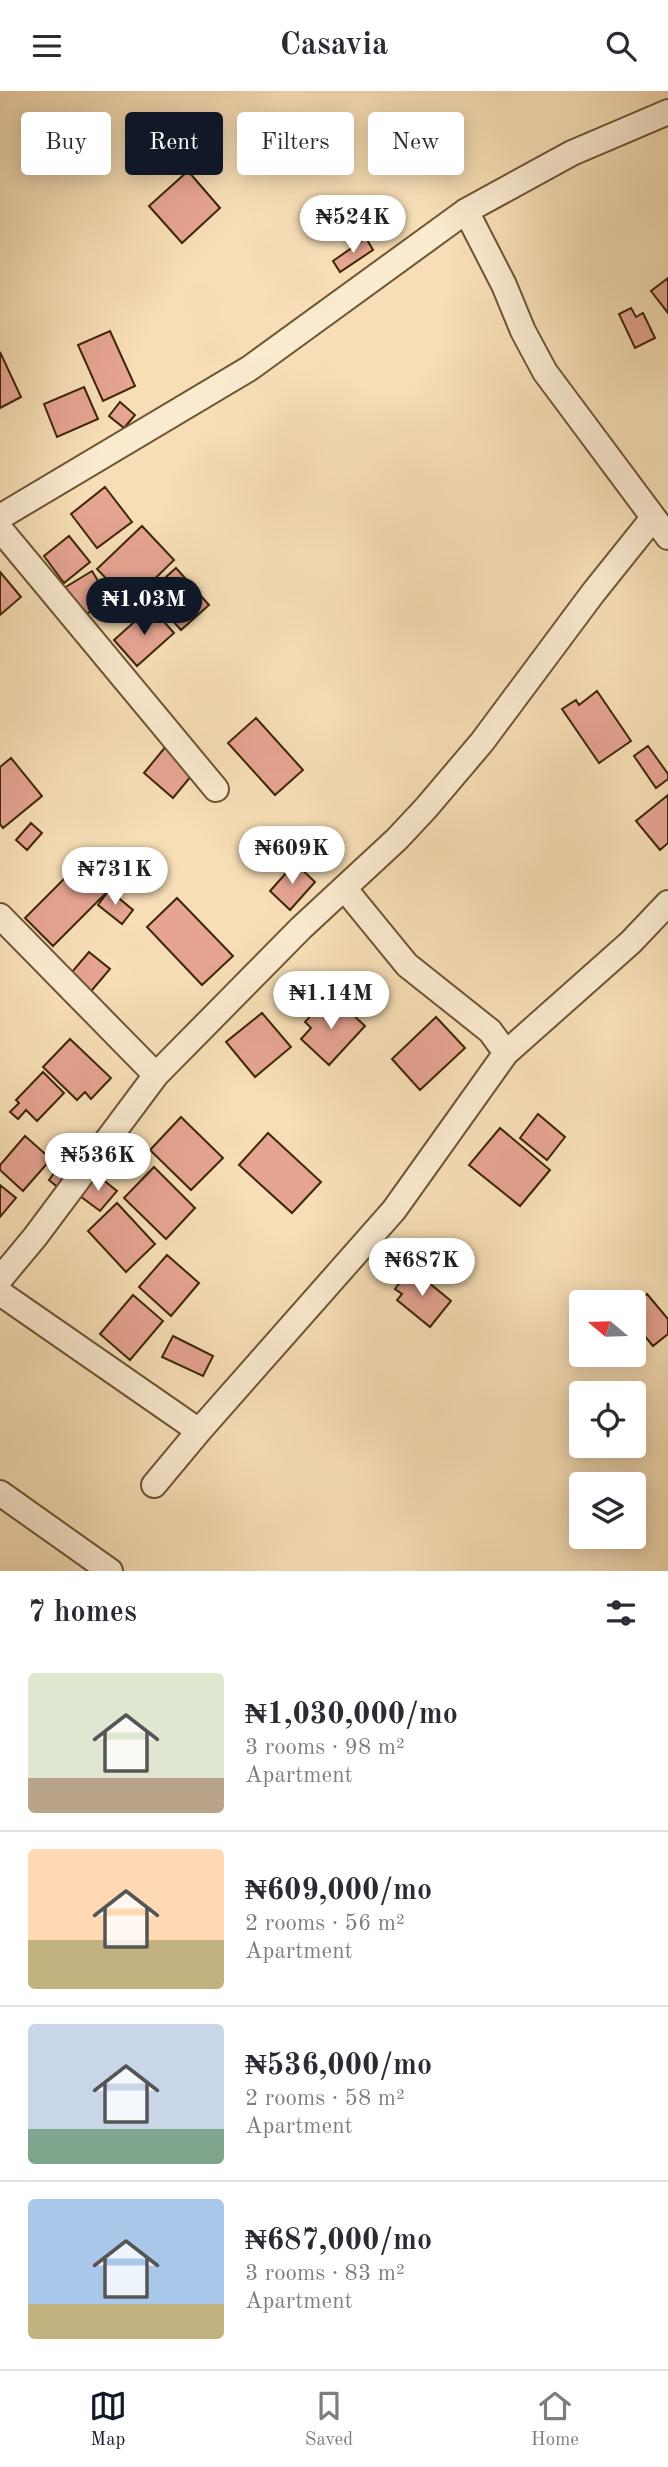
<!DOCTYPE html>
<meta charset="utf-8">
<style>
body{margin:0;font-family:"Old Standard TT",serif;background:#f2f2f3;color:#2b2b33;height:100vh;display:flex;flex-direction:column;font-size:26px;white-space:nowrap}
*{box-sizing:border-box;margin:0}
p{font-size:23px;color:#7c7c81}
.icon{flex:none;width:38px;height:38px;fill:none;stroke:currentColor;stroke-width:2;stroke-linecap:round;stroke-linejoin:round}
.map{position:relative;height:1480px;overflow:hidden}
.side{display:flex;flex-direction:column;background:#fff;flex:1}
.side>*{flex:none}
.hud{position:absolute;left:21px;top:21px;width:626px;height:63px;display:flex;gap:14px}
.needle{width:46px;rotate:289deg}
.controls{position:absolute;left:569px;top:1199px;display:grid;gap:14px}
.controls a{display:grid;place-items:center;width:77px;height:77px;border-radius:7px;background:#fff;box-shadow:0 4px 18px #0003;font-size:35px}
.price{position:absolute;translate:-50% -60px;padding:0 16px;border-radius:24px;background:#fff;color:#222;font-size:23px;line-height:46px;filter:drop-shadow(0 2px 4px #0008)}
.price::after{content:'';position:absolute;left:50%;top:42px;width:21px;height:16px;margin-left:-10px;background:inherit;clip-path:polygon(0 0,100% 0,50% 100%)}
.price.current{background:#111827;color:#fff}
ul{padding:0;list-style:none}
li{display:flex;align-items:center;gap:21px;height:175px;padding:0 28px}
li+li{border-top:2px solid #e1e1e2}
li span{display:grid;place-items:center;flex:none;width:196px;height:140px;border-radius:7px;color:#555}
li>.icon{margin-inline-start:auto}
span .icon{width:84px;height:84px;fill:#fffc;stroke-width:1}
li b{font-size:30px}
h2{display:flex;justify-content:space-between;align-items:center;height:84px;padding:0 28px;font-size:30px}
.pill{padding:0 24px;border-radius:7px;background:#fff;box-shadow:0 4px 18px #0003;font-size:24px;line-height:63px}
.pill.current{background:#111827;color:#fff}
header{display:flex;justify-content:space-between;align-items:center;height:91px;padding:0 28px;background:#fff;font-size:32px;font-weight:800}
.dock{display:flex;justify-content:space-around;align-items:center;height:98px;border-top:2px solid #e1e1e2;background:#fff;font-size:19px;color:#7c7c81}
.dock a{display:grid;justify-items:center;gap:4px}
.dock .current{color:#111827}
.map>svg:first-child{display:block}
.building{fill:#e6a492;stroke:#3e2705;stroke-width:2}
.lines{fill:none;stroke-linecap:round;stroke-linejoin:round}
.minor-casing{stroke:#6c5531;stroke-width:28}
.minor{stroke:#faead0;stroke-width:24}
</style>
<header><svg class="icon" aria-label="menu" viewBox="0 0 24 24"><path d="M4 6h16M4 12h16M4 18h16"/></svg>Casavia<svg class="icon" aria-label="search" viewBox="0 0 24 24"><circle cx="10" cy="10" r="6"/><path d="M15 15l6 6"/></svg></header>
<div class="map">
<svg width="668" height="1480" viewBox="0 0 668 1480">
<rect width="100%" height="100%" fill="#f7deb6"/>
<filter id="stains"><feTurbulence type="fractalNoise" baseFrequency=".00286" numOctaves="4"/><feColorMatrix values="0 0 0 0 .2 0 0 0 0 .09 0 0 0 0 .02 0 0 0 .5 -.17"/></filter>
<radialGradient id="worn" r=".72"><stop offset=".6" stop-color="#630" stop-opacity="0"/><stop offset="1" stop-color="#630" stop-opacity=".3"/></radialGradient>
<!-- building -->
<path class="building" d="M188 80 220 117 182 152 149 115Z
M366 147 373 159 340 181 333 170Z
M668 187V222L651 200Z
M631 217 636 226 643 222 655 247 635 257 619 223Z
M110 240 135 295 103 310 78 254Z
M0 261 21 306 0 317Z
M84 296 98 328 57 346 44 313Z
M120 311 135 324 124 337 109 325Z
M105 396 132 431 97 457 71 423Z
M142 435 174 469 130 512 97 478Z
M69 445 90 471 64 492 44 465Z
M176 477 209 514 181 539 148 502Z
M92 480 109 508 82 526 64 497Z
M0 481 21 506 0 524Z
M151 516 174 542 137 575 114 549Z
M597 600 631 650 599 672 562 618 576 609 579 614Z
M256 627 303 679 275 704 228 652Z
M167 654 197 678 173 707 144 682Z
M648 655 668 683V688L656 697 634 665Z
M11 667 42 705 3 737 0 733V676Z
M668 704V752L660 759 636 730Z
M31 732 42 742 27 759 16 749Z
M295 772 315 791 290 819 270 800Z
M78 774 106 802 53 855 25 827Z
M109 799 133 819 122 833 98 814Z
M177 807 233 865 202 894 147 836Z
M89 861 110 878 87 905 66 888Z
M336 908 365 935 329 974 301 948 311 937 305 931 321 913 327 918Z
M262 922 291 956 255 986 226 951Z
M436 926 465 957 420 999 392 968Z
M70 948 111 987 91 1008 85 1001 77 1009 43 976Z
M43 981 64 1002 37 1030 26 1019 18 1028 10 1021 19 1012 16 1009Z
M538 1023 565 1046 547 1069 520 1047Z
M181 1026 223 1067 191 1099 150 1059Z
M500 1037 550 1079 520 1115 469 1074Z
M268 1042 321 1091 292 1122 239 1074Z
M25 1045 51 1068 23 1100 0 1079V1074Z
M154 1076 195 1117 166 1148 124 1107Z
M58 1077 70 1086 60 1098 49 1089Z
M97 1084 117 1100 100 1120 80 1105Z
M0 1094 16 1107 0 1126Z
M117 1112 155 1153 126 1181 88 1140Z
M167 1164 199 1192 171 1225 139 1196Z
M411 1177 451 1210 430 1236 397 1209 402 1203 395 1198Z
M647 1203 668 1228V1243L653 1255 634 1232V1215Z
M133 1204 163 1230 130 1269 100 1243Z
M173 1245 213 1265 203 1285 162 1266Z"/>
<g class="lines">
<defs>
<path id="minor" d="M466 120 504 194 523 240 545 281 668 446
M0 426 250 277 466 120 572 62 668 21
M0 438 216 698
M344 797 407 874 490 940 506 962
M0 825 156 984
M0 1188 35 1146 156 984 301 837 397 748 426 717 482 651 593 502 653 427
M0 1202 199 1340
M154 1394 199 1340 394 1119 506 962 631 851 668 812
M0 1402 110 1480"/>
</defs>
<!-- minor casing -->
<use href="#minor" class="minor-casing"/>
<!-- minor -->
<use href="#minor" class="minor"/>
</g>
<rect width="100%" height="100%" filter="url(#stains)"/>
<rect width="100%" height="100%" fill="url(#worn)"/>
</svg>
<div class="controls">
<a><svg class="needle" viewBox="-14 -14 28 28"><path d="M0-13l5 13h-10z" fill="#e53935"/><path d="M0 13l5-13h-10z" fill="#7c7c81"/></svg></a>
<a><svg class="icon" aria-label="locate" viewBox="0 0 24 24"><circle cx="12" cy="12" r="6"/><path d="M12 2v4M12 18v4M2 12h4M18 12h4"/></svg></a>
<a><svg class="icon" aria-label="layers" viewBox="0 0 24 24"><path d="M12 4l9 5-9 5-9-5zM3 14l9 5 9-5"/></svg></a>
</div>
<b class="price" style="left:353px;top:164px">₦524K</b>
<b class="price current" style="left:144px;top:546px">₦1.03M</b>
<b class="price" style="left:292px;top:795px">₦609K</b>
<b class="price" style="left:115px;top:816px">₦731K</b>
<b class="price" style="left:331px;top:940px">₦1.14M</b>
<b class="price" style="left:98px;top:1102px">₦536K</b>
<b class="price" style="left:422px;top:1207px">₦687K</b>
<div class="hud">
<a class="pill">Buy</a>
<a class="pill current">Rent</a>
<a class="pill">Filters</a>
<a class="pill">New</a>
</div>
</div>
<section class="side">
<h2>7 homes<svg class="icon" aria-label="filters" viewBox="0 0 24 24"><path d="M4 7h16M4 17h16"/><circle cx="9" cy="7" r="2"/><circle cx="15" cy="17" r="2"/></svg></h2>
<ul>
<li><span style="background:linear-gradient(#dfe7d0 75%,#b9a48a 0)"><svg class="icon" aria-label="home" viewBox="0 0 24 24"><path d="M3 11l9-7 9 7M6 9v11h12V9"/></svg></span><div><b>₦1,030,000/mo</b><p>3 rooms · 98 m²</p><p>Apartment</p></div></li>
<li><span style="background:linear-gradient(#ffd9b3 65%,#c2b280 0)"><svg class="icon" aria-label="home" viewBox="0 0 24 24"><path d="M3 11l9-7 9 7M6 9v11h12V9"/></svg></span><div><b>₦609,000/mo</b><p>2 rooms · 56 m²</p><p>Apartment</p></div></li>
<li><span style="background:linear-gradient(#c9d6e8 75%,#7fa58c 0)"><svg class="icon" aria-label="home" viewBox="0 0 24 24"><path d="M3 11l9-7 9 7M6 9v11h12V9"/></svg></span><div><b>₦536,000/mo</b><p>2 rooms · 58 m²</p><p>Apartment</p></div></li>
<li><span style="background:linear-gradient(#a9c7e8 75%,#c2b280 0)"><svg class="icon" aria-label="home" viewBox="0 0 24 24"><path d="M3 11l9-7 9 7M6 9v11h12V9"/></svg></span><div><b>₦687,000/mo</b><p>3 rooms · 83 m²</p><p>Apartment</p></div></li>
</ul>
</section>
<nav class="dock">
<a class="current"><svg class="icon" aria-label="map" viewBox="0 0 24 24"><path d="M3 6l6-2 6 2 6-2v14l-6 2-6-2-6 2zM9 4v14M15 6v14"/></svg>Map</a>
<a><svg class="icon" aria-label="saved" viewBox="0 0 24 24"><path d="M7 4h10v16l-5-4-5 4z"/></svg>Saved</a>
<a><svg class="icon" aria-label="home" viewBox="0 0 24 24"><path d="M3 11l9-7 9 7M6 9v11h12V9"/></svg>Home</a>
</nav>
